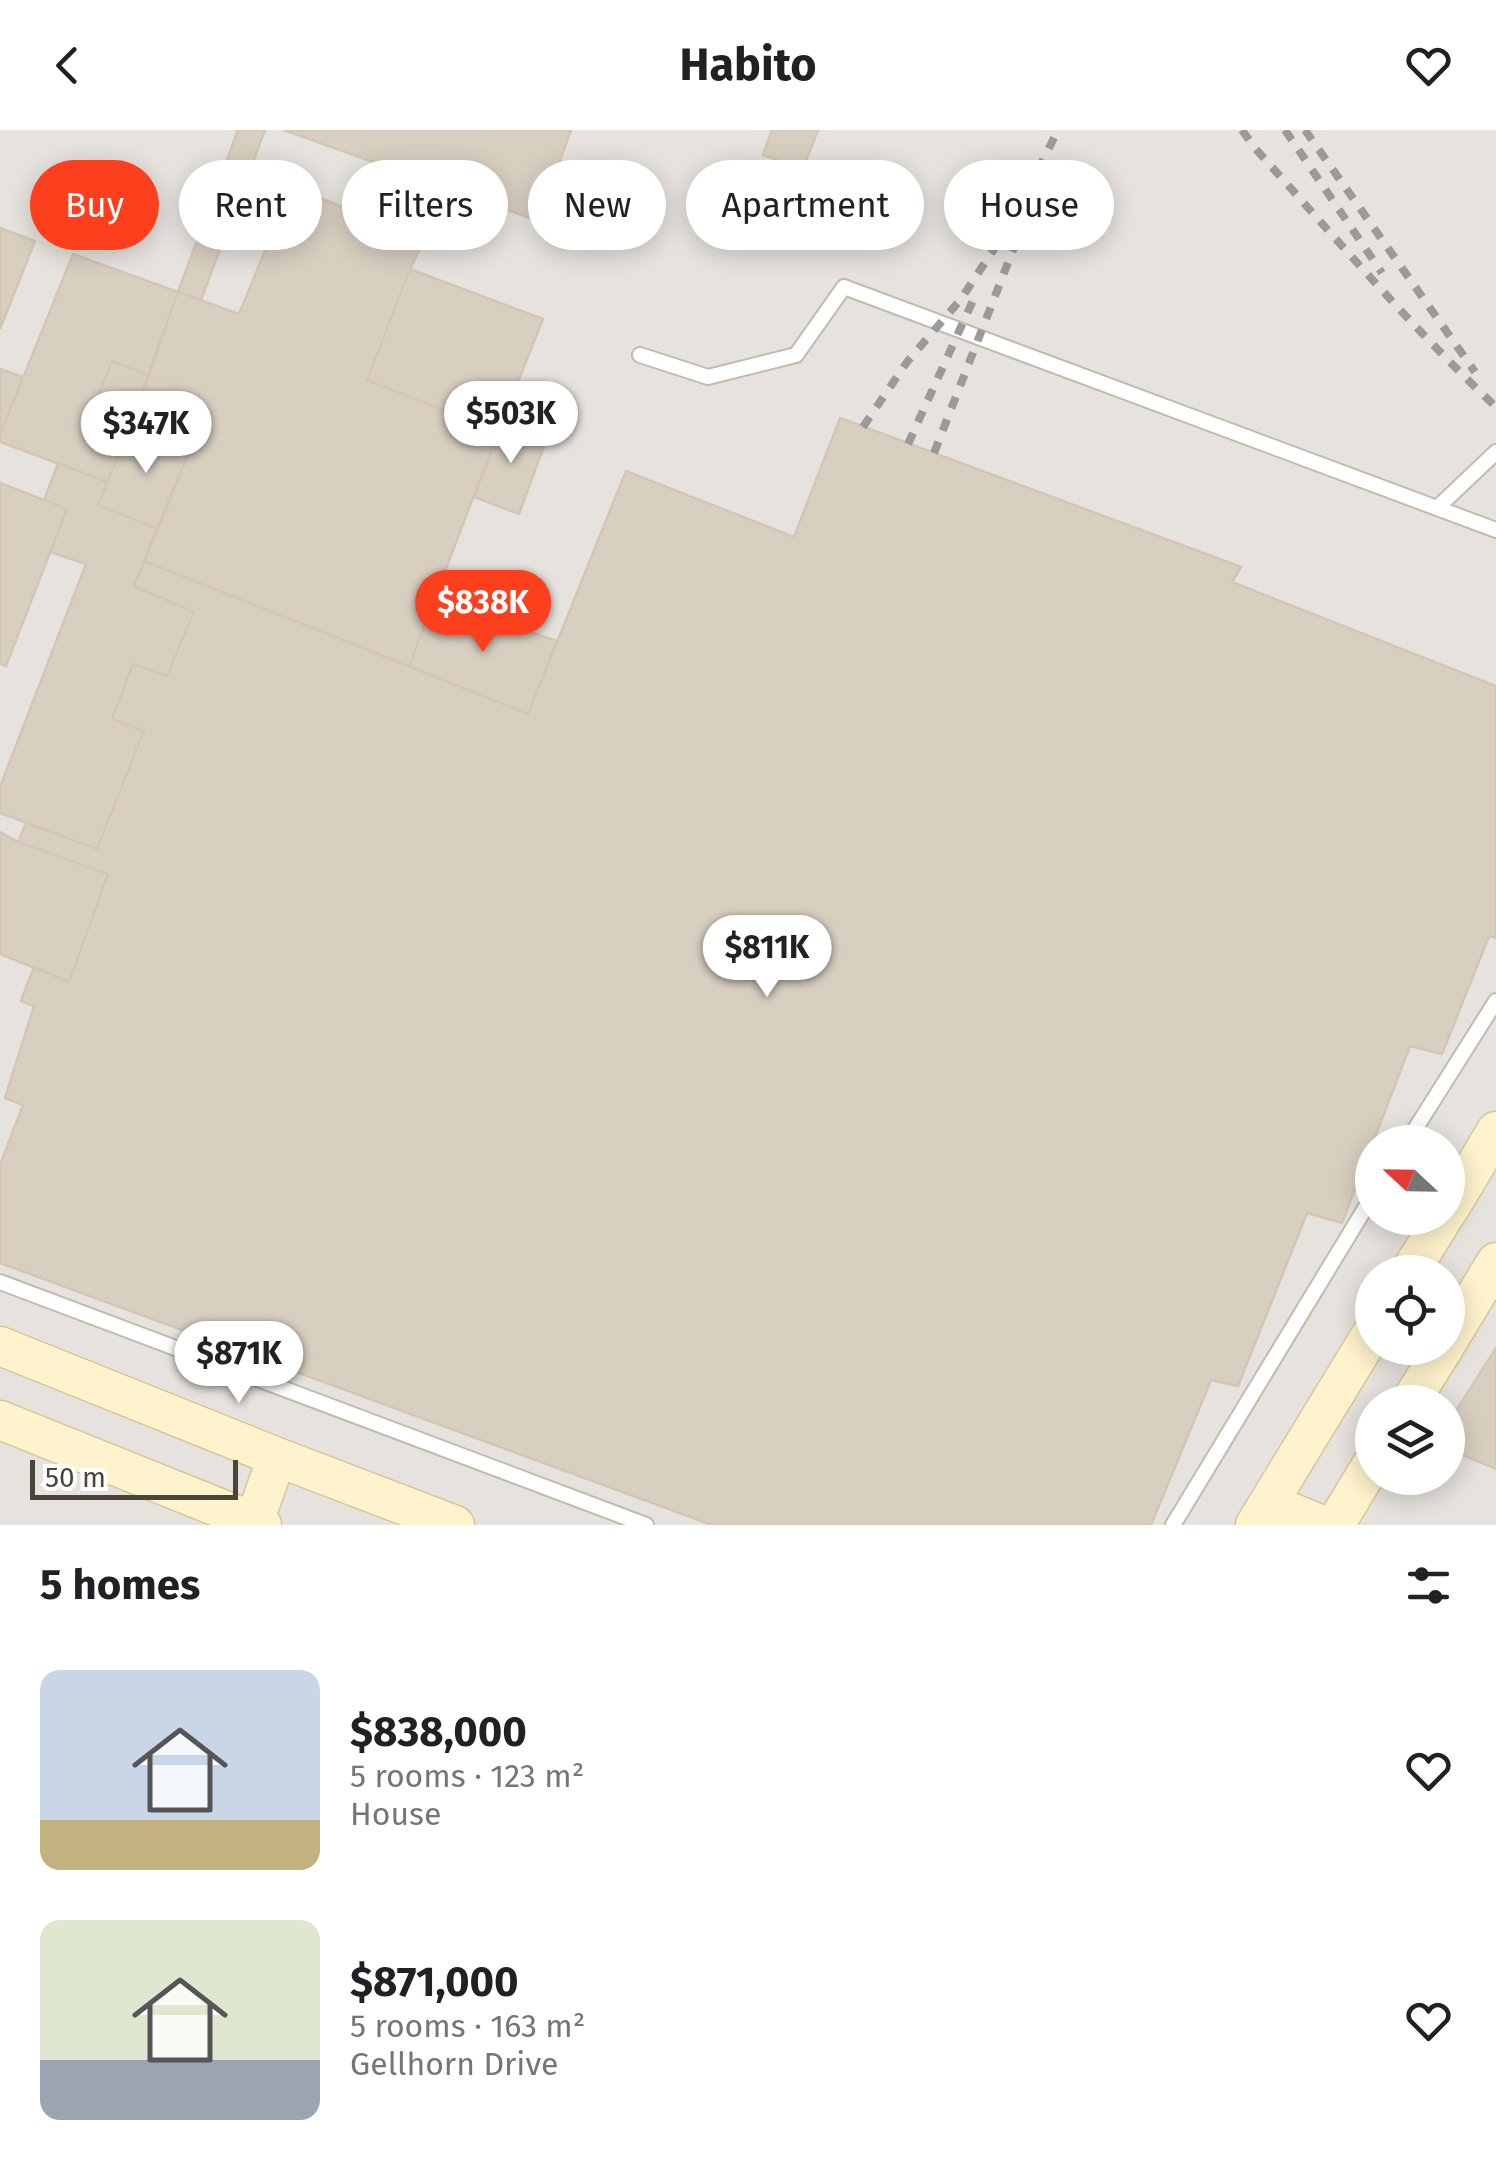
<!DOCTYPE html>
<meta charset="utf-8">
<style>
body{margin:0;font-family:"Fira Sans",sans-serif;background:#f2f2f2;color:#202124;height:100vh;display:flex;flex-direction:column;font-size:38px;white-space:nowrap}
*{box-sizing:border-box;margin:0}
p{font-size:32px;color:#757577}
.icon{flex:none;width:55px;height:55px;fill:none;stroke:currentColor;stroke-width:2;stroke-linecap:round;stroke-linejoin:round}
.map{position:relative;height:1395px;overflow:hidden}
.sheet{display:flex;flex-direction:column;background:#fff;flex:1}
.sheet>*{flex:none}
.guide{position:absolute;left:30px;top:30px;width:1438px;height:90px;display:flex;gap:20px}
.needle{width:65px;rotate:292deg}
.fabs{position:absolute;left:1355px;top:995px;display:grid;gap:20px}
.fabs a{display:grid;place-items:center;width:110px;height:110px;border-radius:50%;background:#fff;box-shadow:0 5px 25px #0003;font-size:50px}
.scale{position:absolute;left:30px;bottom:25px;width:208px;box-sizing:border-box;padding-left:10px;border:5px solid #4b4439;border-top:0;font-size:28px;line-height:35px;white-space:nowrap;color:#4b4439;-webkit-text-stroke:8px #fff;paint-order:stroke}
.price{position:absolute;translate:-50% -85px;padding:0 22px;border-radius:35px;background:#fff;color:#222;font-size:32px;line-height:65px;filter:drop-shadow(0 2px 5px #0008)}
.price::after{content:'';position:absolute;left:50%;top:60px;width:30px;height:22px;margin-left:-15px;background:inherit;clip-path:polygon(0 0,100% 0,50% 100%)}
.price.current{background:#fc3f1d;color:#fff}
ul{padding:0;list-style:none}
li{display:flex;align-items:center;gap:30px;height:250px;padding:0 40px}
li span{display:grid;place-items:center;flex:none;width:280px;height:200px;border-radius:20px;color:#555}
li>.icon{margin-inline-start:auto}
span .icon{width:120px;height:120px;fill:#fffc;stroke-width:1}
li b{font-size:42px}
h2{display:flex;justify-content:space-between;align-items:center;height:120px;padding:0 40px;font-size:42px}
.pill{padding:0 35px;border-radius:45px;background:#fff;box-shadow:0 5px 25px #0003;font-size:35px;line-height:90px}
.pill.current{background:#fc3f1d;color:#fff}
header{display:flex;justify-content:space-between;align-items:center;height:130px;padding:0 40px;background:#fff;font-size:45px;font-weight:700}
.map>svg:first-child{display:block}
.industrial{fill:#e6e2dd;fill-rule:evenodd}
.building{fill:#d8cfc1;stroke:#d3c7b4;stroke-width:2.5}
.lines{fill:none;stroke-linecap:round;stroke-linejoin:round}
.service-casing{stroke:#c2bbae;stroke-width:18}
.secondary-casing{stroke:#d6c79b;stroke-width:41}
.service{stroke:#fff;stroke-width:14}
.secondary{stroke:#fff3cd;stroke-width:38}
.rail{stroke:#9a9a9a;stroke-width:8;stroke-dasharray:12 12;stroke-linecap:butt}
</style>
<header><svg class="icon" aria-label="back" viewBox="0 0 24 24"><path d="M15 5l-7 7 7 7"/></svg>Habito<svg class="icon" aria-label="heart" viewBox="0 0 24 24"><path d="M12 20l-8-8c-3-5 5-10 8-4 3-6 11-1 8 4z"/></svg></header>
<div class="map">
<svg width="1496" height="1395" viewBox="0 0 1496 1395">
<rect width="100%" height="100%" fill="#f6f3ec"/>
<!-- industrial -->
<path class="industrial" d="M0 0H1496V1395H0ZM1372 1012H1448V1088H1372ZM1372 1142H1448V1218H1372ZM1372 1272H1448V1348H1372Z"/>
<!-- building -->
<path class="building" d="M238 0H265L201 170 178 162Z
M284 0H571L538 91Z
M772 0H818L803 39 763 25Z
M737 48 761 58 752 83 726 73Z
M291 57 425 108 410 139 367 250 498 302 409 536 144 431 196 305 186 301 194 281 142 262 178 162 239 184Z
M0 98 35 111 0 199Z
M73 124 178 162 149 245 112 231 83 303 122 318 107 352 0 312V305Z
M410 139 543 189 498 302 367 250Z
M112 231 149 245 142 262 179 275 165 308 131 295 122 318 83 303Z
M0 239 23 247 0 305Z
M179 275 194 281 181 314 165 308Z
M840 288 1241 437 1232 452 1496 556V808L1489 806 1442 924 1410 916 1342 1093 1307 1083 1238 1256 1211 1250 1151 1395H712L0 1133V1035L23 975 5 968 34 876 21 871 34 837 69 852 108 744 18 712 26 693 97 719 144 601 112 589 133 534 167 546 194 482 134 456 144 431 528 584 626 341 794 407Z
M504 289 548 305 519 384 474 367Z
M131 295 181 314 186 301 196 305 158 399 98 375Z
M58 333 107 352 98 375 158 399 134 456 194 482 167 546 133 534 112 589 144 601 97 719 0 683V657L86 434 50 422 67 379 44 370Z
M0 353 67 379 6 536 0 534Z
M435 469 557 511 528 584 409 536Z
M0 702 18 712 108 744 69 852 0 824Z
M1496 1218V1339L1448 1319V1293Z"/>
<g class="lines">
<defs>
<path id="service" d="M640 225 708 247 796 225 844 157 1496 400
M1438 377 1496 322
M1407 1012 1496 871
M0 1152 646 1395
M1173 1395 1372 1067"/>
<path id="secondary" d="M1448 1081 1496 1001
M1410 1142 1443 1088
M1448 1211 1496 1132
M0 1216 277 1327 455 1395
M1410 1272 1444 1218
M0 1290 262 1395
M1269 1373 1322 1395
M254 1392 277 1327
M1255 1395 1372 1203
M1335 1395 1372 1334"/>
</defs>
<!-- service casing -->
<use href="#service" class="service-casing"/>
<!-- secondary casing -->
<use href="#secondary" class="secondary-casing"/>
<!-- service -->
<use href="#service" class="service"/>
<!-- secondary -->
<use href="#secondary" class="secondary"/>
<!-- rail -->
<path class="rail" d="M1242 0 1254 17C1333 105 1410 196 1496 277
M1285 0 1382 143
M1305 0 1475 242
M863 297 907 232 961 169 1013 90 1058 0
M908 314 975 166
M934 323 1025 89"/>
</g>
</svg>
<div class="fabs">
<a><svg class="needle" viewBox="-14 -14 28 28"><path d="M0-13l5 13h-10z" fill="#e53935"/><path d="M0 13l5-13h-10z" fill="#757577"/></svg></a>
<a><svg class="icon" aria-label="locate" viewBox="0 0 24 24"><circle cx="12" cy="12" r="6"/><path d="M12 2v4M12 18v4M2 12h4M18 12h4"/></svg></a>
<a><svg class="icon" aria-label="layers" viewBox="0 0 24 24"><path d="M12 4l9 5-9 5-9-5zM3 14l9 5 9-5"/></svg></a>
</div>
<div class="scale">50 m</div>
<b class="price" style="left:511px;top:336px">$503K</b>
<b class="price" style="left:146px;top:346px">$347K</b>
<b class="price current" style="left:483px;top:525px">$838K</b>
<b class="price" style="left:767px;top:870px">$811K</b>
<b class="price" style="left:239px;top:1276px">$871K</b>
<div class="guide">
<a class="pill current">Buy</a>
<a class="pill">Rent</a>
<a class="pill">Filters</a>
<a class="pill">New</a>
<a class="pill">Apartment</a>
<a class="pill">House</a>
</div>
</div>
<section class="sheet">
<h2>5 homes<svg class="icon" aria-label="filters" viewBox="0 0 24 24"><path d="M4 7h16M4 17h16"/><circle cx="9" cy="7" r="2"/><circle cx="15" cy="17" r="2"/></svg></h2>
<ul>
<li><span style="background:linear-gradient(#c9d6e8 75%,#c2b280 0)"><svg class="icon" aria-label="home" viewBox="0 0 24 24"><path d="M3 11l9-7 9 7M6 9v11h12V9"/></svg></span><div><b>$838,000</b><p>5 rooms · 123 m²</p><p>House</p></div><svg class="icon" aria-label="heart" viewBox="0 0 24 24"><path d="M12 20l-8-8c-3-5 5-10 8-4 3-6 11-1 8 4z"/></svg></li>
<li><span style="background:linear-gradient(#dfe7d0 70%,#9aa5b1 0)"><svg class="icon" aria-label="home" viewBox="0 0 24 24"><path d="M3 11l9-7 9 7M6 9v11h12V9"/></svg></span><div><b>$871,000</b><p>5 rooms · 163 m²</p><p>Gellhorn Drive</p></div><svg class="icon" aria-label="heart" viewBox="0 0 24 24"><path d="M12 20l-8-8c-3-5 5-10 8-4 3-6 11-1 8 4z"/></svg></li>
</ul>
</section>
